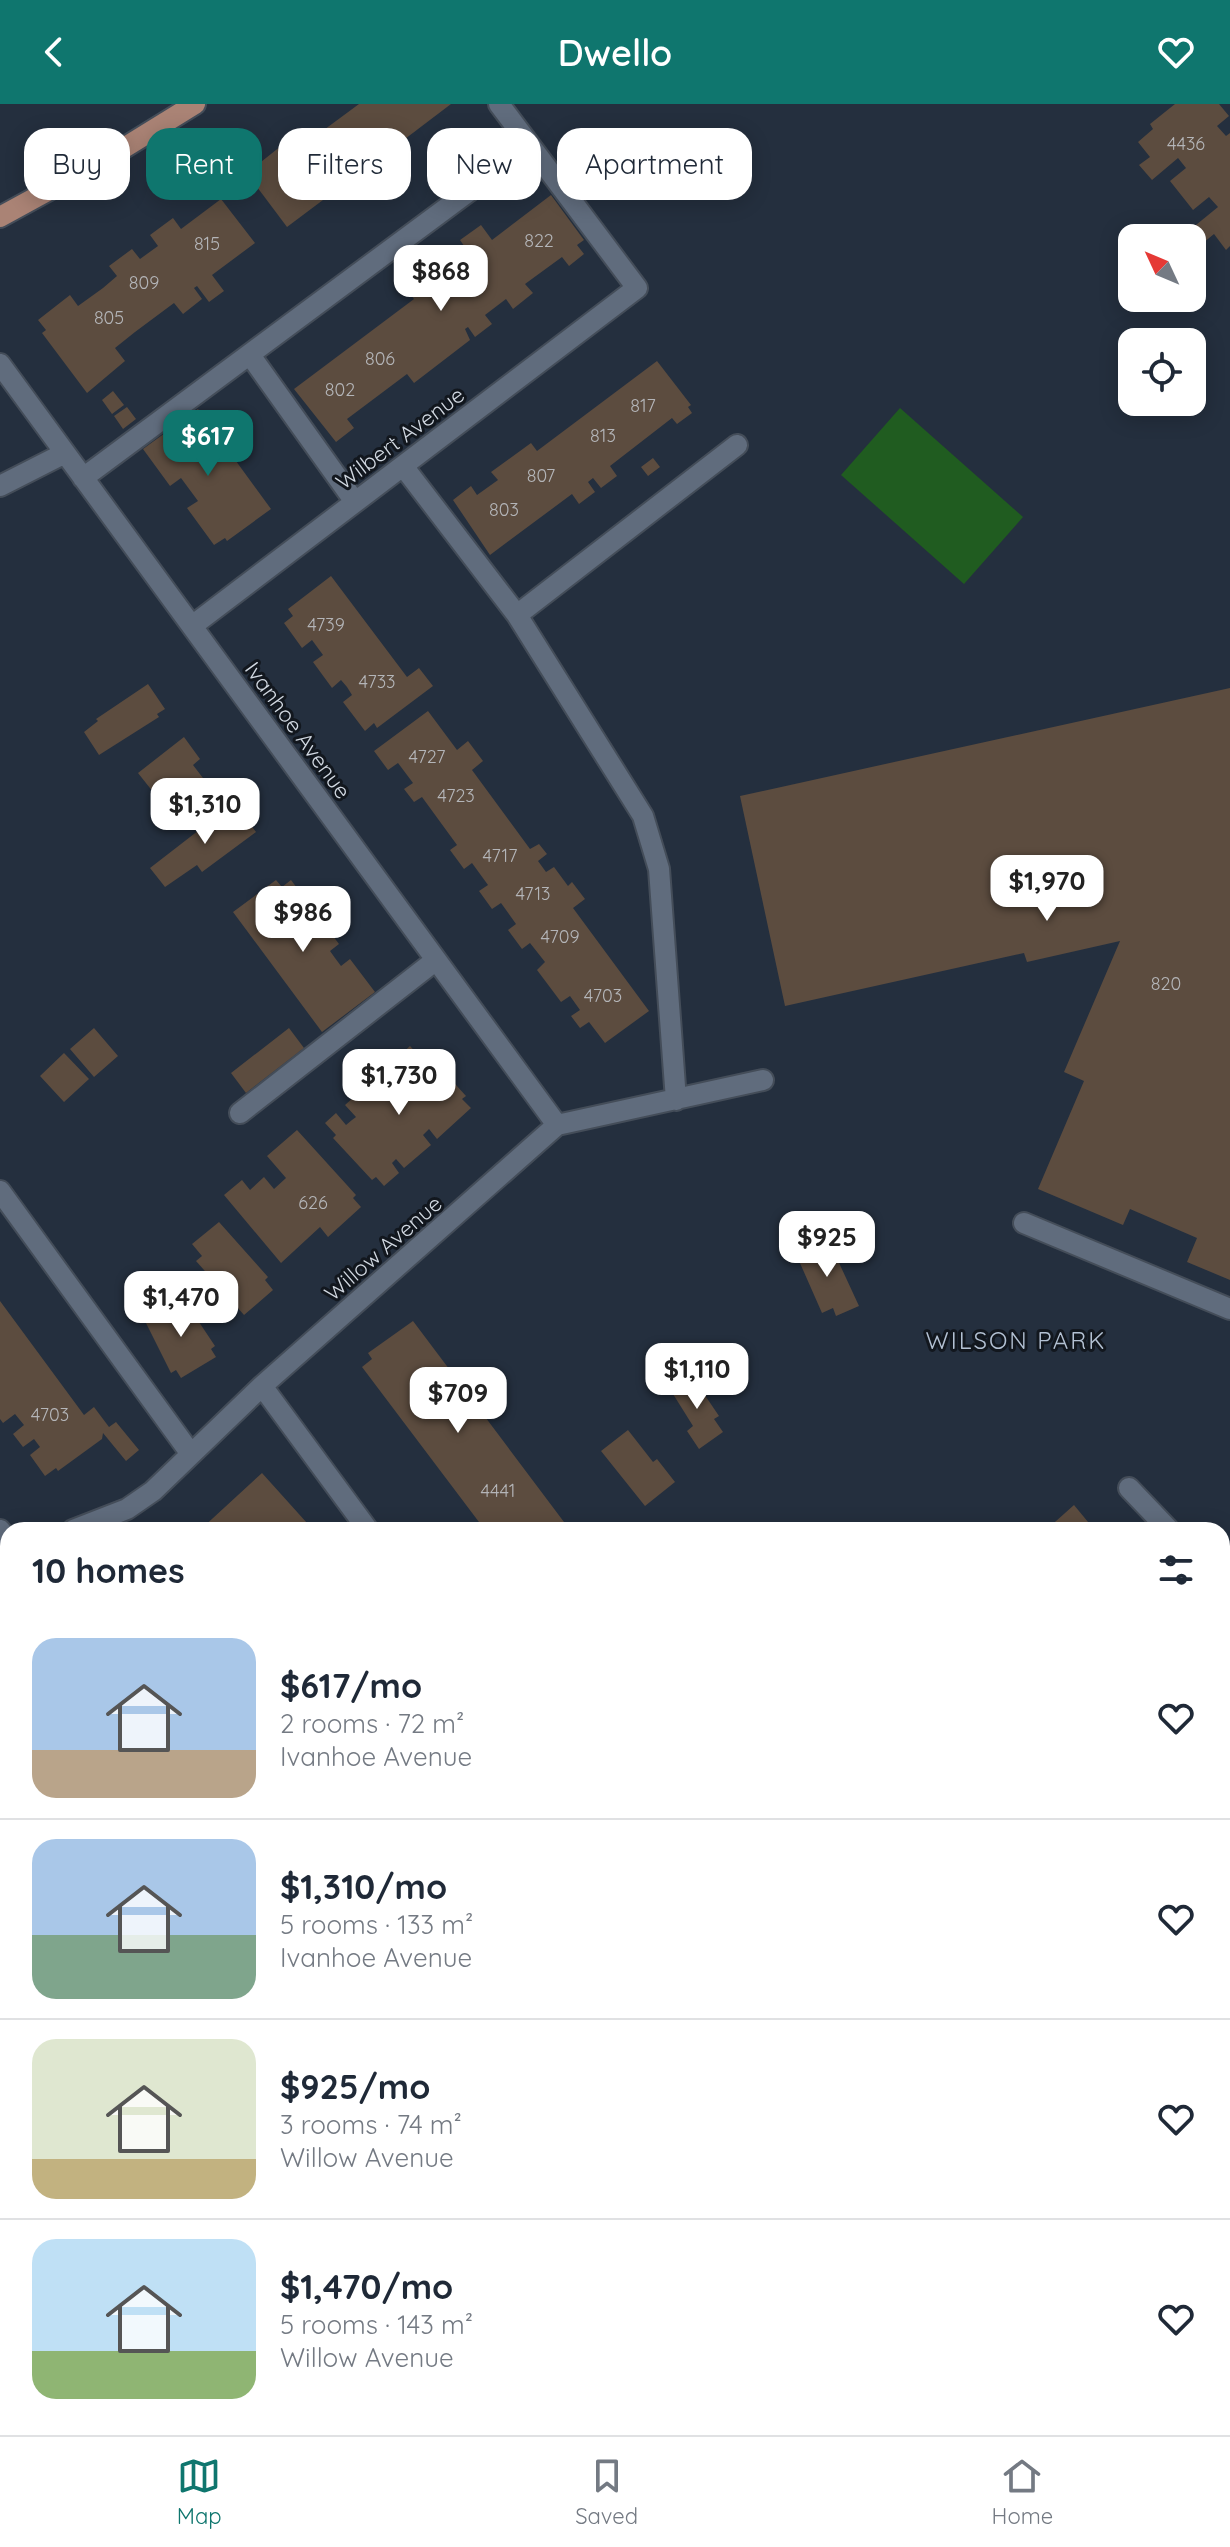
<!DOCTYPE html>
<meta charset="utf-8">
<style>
body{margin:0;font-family:Quicksand,sans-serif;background:#f6f6f7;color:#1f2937;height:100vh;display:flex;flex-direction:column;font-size:30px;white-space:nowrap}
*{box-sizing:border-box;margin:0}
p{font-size:26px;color:#747a83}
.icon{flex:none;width:44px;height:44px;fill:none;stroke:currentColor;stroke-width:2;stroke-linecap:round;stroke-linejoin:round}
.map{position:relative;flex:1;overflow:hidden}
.panel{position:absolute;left:0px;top:1418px;width:1230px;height:914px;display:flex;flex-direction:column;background:#fff;border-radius:24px 24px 0 0;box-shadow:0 4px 20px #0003}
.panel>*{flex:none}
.hud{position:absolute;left:24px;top:24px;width:800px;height:72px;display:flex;gap:16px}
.needle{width:52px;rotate:314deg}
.controls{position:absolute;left:1118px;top:120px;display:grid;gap:16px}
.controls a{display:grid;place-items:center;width:88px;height:88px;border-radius:16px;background:#fff;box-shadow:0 4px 20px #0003;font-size:40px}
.price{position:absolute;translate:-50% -68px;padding:0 18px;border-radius:16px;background:#fff;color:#222;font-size:26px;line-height:52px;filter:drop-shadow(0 2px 4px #0008)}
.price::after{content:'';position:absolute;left:50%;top:48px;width:24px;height:18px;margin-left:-12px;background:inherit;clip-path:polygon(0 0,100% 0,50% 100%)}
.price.on{background:#0f766e;color:#fff}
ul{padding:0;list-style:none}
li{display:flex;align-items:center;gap:24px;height:200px;padding:0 32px}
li+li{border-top:2px solid #e0e1e3}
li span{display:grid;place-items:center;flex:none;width:224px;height:160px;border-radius:24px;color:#555}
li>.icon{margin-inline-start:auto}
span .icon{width:96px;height:96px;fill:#fffc;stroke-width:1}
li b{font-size:34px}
h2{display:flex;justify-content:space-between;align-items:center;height:96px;padding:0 32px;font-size:34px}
.chip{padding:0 28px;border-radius:24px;background:#fff;box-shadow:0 4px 20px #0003;font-size:28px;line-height:72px}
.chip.on{background:#0f766e;color:#fff}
header{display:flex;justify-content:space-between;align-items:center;height:104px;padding:0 32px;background:#0f766e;color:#fff;font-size:36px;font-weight:600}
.dock{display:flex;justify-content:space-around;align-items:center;height:112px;border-top:2px solid #e0e1e3;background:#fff;font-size:22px;color:#747a83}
.dock a{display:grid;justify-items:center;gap:4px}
.dock .on{color:#0f766e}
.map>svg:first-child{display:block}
.green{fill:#205c20}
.forest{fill:#266325}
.building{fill:#5c4c3f}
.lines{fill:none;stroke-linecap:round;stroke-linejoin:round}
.minor-casing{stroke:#444d59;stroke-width:24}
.major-casing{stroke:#444d59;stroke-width:24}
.minor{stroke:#606c7d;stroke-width:20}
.major{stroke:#aa8375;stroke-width:20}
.labels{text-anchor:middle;stroke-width:6;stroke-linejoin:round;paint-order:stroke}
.number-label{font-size:18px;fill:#b4b5b8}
.street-label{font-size:22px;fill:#d1d8e1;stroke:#12171e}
.neighbourhood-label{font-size:24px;letter-spacing:2px;fill:#b3c1d3;stroke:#12171e}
</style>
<header><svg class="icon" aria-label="back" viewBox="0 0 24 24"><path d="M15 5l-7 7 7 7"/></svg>Dwello<svg class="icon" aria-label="heart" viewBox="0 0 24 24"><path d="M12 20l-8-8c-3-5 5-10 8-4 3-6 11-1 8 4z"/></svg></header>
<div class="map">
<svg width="1230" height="2331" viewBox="0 0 1230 2331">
<rect width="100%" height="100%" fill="#242f3e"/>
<!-- green -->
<path class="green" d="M900 304 1023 413 964 480 841 371Z
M0 1845 8 1852V2055L0 2064Z"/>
<!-- forest -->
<path class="forest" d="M1222 1847 1230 1859V1993L1222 1999Z"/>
<!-- building -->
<path class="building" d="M359 0H451L401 38 408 48 396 56 389 47 366 64 373 74 355 88 347 78 287 123 254 79 258 75 251 66 286 38 294 48Z
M1175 0H1219L1229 12 1217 22 1226 32 1230 29V142L1226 146 1214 130 1203 139 1191 125 1218 103 1209 93 1193 106 1170 77 1186 64 1178 54 1152 76 1139 61 1150 53 1138 38 1153 25 1150 20Z
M551 91 584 136 577 141 584 150 569 162 562 153 525 180 533 189 513 205 506 195 485 211 492 220 475 233 468 223 465 225 470 236 414 279 407 270 347 315 354 324 336 338 294 285 414 195 402 179 420 165 439 152 450 168 471 152 460 136 481 121 492 136Z
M221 95 255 139 212 171 224 187 209 198 197 182 194 184 202 195 183 210 174 199 135 228 115 244 125 257 87 289 42 229 46 226 38 216 70 191 78 202 103 184 117 172 109 162 132 145 140 155 158 142 150 131 173 114 181 125Z
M657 257 691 301 688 303 692 309 677 320 672 314 610 362 617 372 601 384 593 374 588 378 595 388 579 400 572 390 490 451 453 396 471 382 477 391 498 376 491 368 531 339 537 347Z
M113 287 124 301 112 310 102 296Z
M127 303 136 315 123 325 114 312Z
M198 305 271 405 227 437 225 434 214 441 187 404 198 397 181 374 170 382 143 345Z
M653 354 660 363 648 372 641 363Z
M331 472 407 573 419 564 433 582 377 624 374 619 365 627 343 598 352 591 347 583 341 576 332 584 313 558 323 551 312 536 302 544 284 519 293 512 288 505Z
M148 580 165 605 157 610 159 613 99 651 84 628 98 617 96 615Z
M1230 584V1176L1187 1158 1197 1134 1130 1105 1123 1121 1038 1085 1084 977 1064 968 1120 837 1027 858 1024 849 785 902 740 692Z
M428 607 457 646 468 637 483 657 472 666 530 745 539 740 547 750 538 757 546 768 554 763 568 782 572 778 585 795 573 804 649 907 605 939 589 918 580 924 571 912 580 906 570 892 561 898 537 866 545 858 530 839 522 845 508 826 516 820 501 799 492 805 479 787 488 781 472 759 464 765 450 746 457 741 422 693 414 698 404 685 413 679 398 659 388 666 374 647Z
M184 633 200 655 193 661 203 674 165 703 138 669Z
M234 699 256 728 202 768 197 761 165 783 150 764Z
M276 776 282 783 291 776 309 800 301 807 312 823 321 816 339 840 330 847 335 854 341 862 350 855 375 888 322 928 233 808Z
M94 924 118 952 94 973 70 945Z
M289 924 304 944 246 989 231 969Z
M410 942 421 954 427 949 466 992 462 995 471 1004 437 1035 429 1025 423 1031 431 1041 404 1064 396 1055 392 1059 399 1069 384 1082 376 1073 372 1076 333 1034 336 1031 325 1019 336 1009 346 1021 352 1016 356 1013 345 1001 373 976 384 988 406 968 395 956Z
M64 949 89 975 64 998 40 972Z
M297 1026 356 1091 353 1094 361 1103 328 1133 320 1123 281 1159 224 1091 242 1076 250 1086 264 1073 274 1085 286 1074 267 1052Z
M219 1118 268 1173 265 1176 273 1186 244 1211 196 1157 202 1152 192 1140Z
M828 1135 859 1202 836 1212 833 1204 822 1209 796 1150Z
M183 1194 215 1242 211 1245 216 1253 181 1274 176 1266 171 1269 145 1217Z
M0 1197 84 1311 94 1303 109 1323 116 1318 139 1346 126 1357 103 1329 102 1335 58 1367 56 1364 45 1372 30 1351 40 1343 34 1335 23 1343 13 1330 24 1321 15 1310 3 1319 0 1315Z
M413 1217 564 1418 553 1426H485L362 1263 372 1255 368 1249Z
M683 1271 690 1282 696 1278 719 1312 714 1315 723 1328 699 1345 687 1327 693 1322 668 1282Z
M628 1326 653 1358 657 1355 675 1378 645 1402 601 1347Z
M262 1369 307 1419 304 1422 309 1426H200Z
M1074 1401 1093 1424 1046 1426Z
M1 1544 8 1583 0 1586V1544Z
M1222 2023 1230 2031V2100L1222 2092Z
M1222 2106 1230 2114V2182L1222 2175Z
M1222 2189 1230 2197V2238L1222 2246Z
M348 2324H748L755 2331H356Z
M905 2324H973L967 2331H905L901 2327Z"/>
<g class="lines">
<defs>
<path id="minor" d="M250 251 355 398
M0 260 557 1021
M403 362 517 511 643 712 659 765 676 996
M83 374 530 42
M0 382 65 349
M517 511 737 341
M192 522 637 184 499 0
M240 1009 436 856
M0 1087 191 1350
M1024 1119 1230 1205
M262 1282 368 1426
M1129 1384 1169 1426
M0 1426 8 1437
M73 1426 127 1405 153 1387 262 1282 557 1021 763 976
M1222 1481 1230 1490
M0 1823 8 1831
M0 2086 8 2094
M0 2138 8 2129
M1140 2324 1148 2331
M220 2331 230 2325 241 2331
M1227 2331 1230 2326"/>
<path id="major" d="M0 113 106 55 195 0"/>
</defs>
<!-- minor casing -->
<use href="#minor" class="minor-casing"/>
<!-- major casing -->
<use href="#major" class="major-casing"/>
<!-- minor -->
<use href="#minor" class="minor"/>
<!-- major -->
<use href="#major" class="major"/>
</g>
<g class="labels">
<!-- number labels -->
<g class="number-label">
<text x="1186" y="46">4436</text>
<text x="539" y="143">822</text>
<text x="207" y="146">815</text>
<text x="144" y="185">809</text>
<text x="109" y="220">805</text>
<text x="380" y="261">806</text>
<text x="340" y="292">802</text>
<text x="643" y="308">817</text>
<text x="603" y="338">813</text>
<text x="541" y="378">807</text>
<text x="504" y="412">803</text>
<text x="326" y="527">4739</text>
<text x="377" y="584">4733</text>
<text x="427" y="659">4727</text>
<text x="456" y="698">4723</text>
<text x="500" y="758">4717</text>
<text x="533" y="796">4713</text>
<text x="560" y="839">4709</text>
<text x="1166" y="886">820</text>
<text x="603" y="898">4703</text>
<text x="313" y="1105">626</text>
<text x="50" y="1317">4703</text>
<text x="498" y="1393">4441</text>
</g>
<!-- street labels -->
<g class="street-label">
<text transform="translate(400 334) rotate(-37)" y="8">Wilbert Avenue</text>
<text transform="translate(298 626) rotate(54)" y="8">Ivanhoe Avenue</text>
<text transform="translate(383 1144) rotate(-41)" y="8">Willow Avenue</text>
</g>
<!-- neighbourhood labels -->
<g class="neighbourhood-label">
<text x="1016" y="1245">WILSON PARK</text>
</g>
</g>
</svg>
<div class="controls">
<a><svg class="needle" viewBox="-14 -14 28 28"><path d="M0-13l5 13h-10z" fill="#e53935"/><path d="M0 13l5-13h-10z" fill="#747a83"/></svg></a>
<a><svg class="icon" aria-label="locate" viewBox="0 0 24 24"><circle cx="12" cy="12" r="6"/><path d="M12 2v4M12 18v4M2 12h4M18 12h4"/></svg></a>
</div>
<b class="price" style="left:441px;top:209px">$868</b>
<b class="price on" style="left:208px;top:374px">$617</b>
<b class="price" style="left:205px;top:742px">$1,310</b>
<b class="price" style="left:1047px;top:819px">$1,970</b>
<b class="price" style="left:303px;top:850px">$986</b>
<b class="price" style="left:399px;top:1013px">$1,730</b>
<b class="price" style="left:827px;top:1175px">$925</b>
<b class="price" style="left:181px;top:1235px">$1,470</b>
<b class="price" style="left:697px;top:1307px">$1,110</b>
<b class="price" style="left:458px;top:1331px">$709</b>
<div class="hud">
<a class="chip">Buy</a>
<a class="chip on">Rent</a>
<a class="chip">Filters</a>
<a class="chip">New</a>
<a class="chip">Apartment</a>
</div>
<section class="panel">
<h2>10 homes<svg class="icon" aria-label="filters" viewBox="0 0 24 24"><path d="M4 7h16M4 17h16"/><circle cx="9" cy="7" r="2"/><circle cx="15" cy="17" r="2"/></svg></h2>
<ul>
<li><span style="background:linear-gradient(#a9c7e8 70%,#b9a48a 0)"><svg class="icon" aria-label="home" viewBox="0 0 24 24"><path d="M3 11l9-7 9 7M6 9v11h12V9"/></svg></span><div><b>$617/mo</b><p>2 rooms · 72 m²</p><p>Ivanhoe Avenue</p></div><svg class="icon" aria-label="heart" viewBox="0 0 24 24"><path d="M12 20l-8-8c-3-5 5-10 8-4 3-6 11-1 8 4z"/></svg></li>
<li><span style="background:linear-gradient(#a9c7e8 60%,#7fa58c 0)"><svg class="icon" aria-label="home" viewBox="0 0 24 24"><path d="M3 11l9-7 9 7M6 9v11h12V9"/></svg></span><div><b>$1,310/mo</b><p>5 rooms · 133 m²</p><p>Ivanhoe Avenue</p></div><svg class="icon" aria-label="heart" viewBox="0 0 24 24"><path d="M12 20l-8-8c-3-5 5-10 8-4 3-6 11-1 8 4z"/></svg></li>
<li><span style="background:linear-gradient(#dfe7d0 75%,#c2b280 0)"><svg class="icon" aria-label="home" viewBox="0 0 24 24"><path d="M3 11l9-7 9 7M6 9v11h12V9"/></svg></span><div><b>$925/mo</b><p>3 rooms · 74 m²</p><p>Willow Avenue</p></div><svg class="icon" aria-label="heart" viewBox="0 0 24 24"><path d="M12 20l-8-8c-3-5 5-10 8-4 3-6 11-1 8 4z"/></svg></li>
<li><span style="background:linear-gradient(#bfe0f5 70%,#8fb573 0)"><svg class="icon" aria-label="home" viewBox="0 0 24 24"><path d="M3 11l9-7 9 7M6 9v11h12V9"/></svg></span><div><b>$1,470/mo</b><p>5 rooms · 143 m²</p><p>Willow Avenue</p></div><svg class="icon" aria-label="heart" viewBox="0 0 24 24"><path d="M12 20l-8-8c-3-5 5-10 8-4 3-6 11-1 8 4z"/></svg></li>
</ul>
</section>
</div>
<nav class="dock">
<a class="on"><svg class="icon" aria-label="map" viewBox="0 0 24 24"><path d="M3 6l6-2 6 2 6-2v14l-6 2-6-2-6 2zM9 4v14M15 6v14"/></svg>Map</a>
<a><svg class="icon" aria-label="saved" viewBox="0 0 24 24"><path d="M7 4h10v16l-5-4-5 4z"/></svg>Saved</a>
<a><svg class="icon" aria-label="home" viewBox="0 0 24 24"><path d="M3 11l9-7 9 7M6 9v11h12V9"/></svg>Home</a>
</nav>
